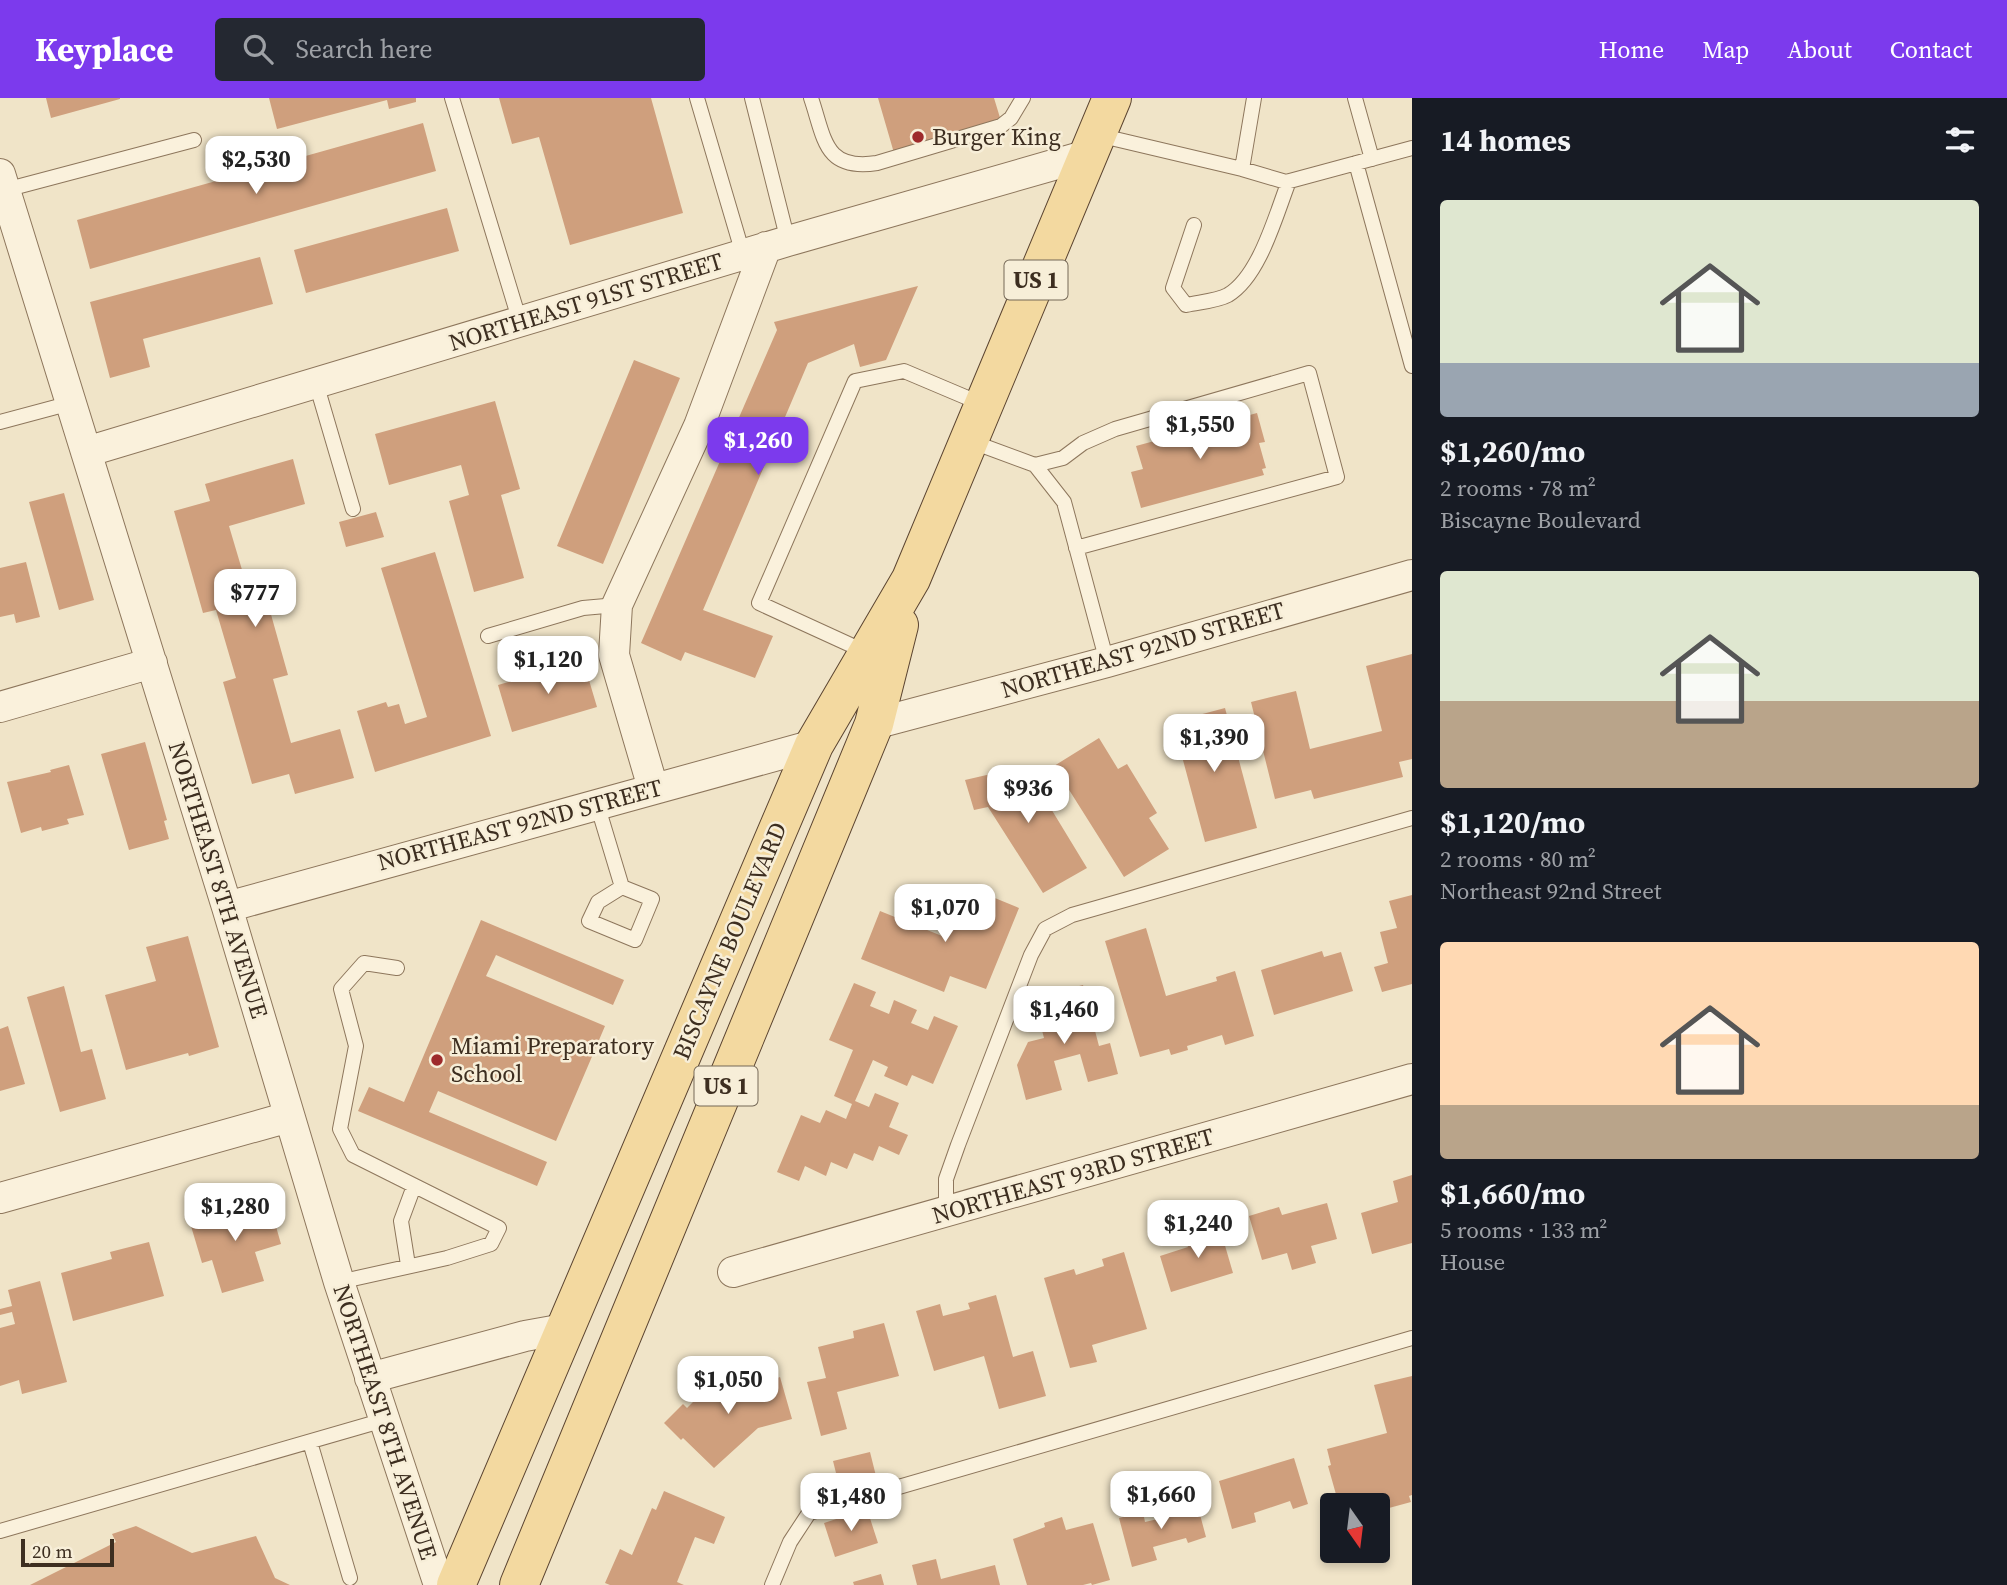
<!DOCTYPE html>
<meta charset="utf-8">
<style>
body{margin:0;font-family:"Source Serif 4",serif;background:#242831;color:#f1f3f6;height:100vh;display:flex;flex-direction:column;font-size:26px;white-space:nowrap}
*{box-sizing:border-box;margin:0}
p{font-size:23px;color:#9ea1a6}
.icon{flex:none;width:38px;height:38px;fill:none;stroke:currentColor;stroke-width:2;stroke-linecap:round;stroke-linejoin:round}
.map{position:relative;flex:1;overflow:hidden}
.panel{display:flex;flex-direction:column;background:#171b24;width:595px}
.panel>*{flex:none}
.needle{width:46px;rotate:166deg}
.fabs{position:absolute;left:1320px;top:1395px;display:grid;gap:14px}
.fabs a{display:grid;place-items:center;width:70px;height:70px;border-radius:7px;background:#171b24;box-shadow:0 4px 10px #0003;font-size:35px}
.scale{position:absolute;left:21px;bottom:18px;width:93px;box-sizing:border-box;padding-left:7px;border:4px solid #3d2e20;border-top:0;font-size:19px;line-height:24px;white-space:nowrap;color:#3d2e20;-webkit-text-stroke:5px #f7eed8;paint-order:stroke}
.price{position:absolute;translate:-50% -60px;padding:0 16px;border-radius:14px;background:#fff;color:#222;font-size:23px;line-height:46px;filter:drop-shadow(0 2px 4px #0008)}
.price::after{content:'';position:absolute;left:50%;top:42px;width:21px;height:16px;margin-left:-10px;background:inherit;clip-path:polygon(0 0,100% 0,50% 100%)}
.price.active{background:#7c3aed;color:#fff}
ul{padding:0;list-style:none}
li{display:grid;align-content:center;gap:14px;height:371px;padding:0 28px}
li span{display:grid;place-items:center;height:217px;border-radius:7px;color:#555}
li>.icon{margin-inline-start:auto}
span .icon{width:126px;height:126px;fill:#fffc;stroke-width:1}
li b{font-size:30px}
h2{display:flex;justify-content:space-between;align-items:center;height:84px;padding:0 28px;font-size:30px}
header{display:flex;align-items:center;gap:42px;box-sizing:border-box;height:98px;padding:0 35px;background:#7c3aed;color:#fff}
header strong{font-size:33px}
nav{display:flex;gap:38px;margin-inline-start:auto;font-size:24px}
.search{width:490px;height:63px;background:#242831;display:flex;align-items:center;gap:18px;box-sizing:border-box;padding:0 24px;border-radius:7px;color:#9ea1a6;font-size:26px}
main{display:flex;flex:1;min-height:0}
.map>svg:first-child{display:block}
.building{fill:#cf9f7d}
.lines{fill:none;stroke-linecap:round;stroke-linejoin:round}
.service-casing{stroke:#8d765c;stroke-width:16}
.minor-casing{stroke:#8d765c;stroke-width:32}
.primary-casing{stroke:#5b4430;stroke-width:40}
.service{stroke:#faf1dc;stroke-width:14}
.minor{stroke:#faf1dc;stroke-width:30}
.primary{stroke:#f3d9a0;stroke-width:38}
.poi-dot{fill:#9e2a2b;stroke:#f7eed8;stroke-width:2.5}
.labels{text-anchor:middle;stroke-width:5;stroke-linejoin:round;paint-order:stroke}
.shield{fill:#f7eed8;stroke:#756857;stroke-width:2}
.shield-label{font-size:23px;font-weight:bold;fill:#3d2e20}
.poi-label{font-size:24px;fill:#3d2e20;stroke:#f7eed8;text-anchor:start}
.street-label{font-size:24px;fill:#3d2e20;stroke:#f7eed8}
</style>
<header>
<strong>Keyplace</strong>
<div class="search"><svg class="icon" aria-label="search" viewBox="0 0 24 24"><circle cx="10" cy="10" r="6"/><path d="M15 15l6 6"/></svg>Search here</div>
<nav><a>Home</a><a>Map</a><a>About</a><a>Contact</a></nav>
</header>
<main>
<div class="map">
<svg width="1412" height="1487" viewBox="0 0 1412 1487">
<rect width="100%" height="100%" fill="#f0e4c8"/>
<!-- building -->
<path class="building" d="M46 0H120V1L51 20Z
M269 0H416V4L389 11 387 2 277 31Z
M499 0H651L683 115 570 147 539 39 512 46Z
M878 0H994L1001 23 894 55Z
M423 25 436 73 90 171 77 122Z
M447 110 459 153 306 195 294 152Z
M260 159 273 206 143 241 150 269 110 280 90 204Z
M918 188 886 262 860 269 854 246 808 265 703 512 773 538 755 580 685 554 681 563 641 545 777 232 774 224Z
M634 262 680 280 603 466 557 448Z
M495 303 520 391 501 397 524 480 474 494 449 403 469 397 461 367 389 387 375 336Z
M1257 315 1265 344 1259 345 1266 370 1262 371 1264 377 1141 410 1131 374 1143 371 1136 348Z
M293 361 305 406 229 428 248 492 263 488 288 577 273 581 291 645 340 631 354 680 295 696 289 676 252 686 223 584 236 580 216 512 203 515 174 413 210 403 205 386Z
M64 395 94 502 59 512 29 404Z
M376 414 384 439 346 449 339 424Z
M435 454 491 638 375 674 357 613 386 604 388 609 399 606 405 626 427 619 381 470Z
M26 464 40 519 16 525 14 516 0 519V470Z
M1412 556V661L1399 664 1403 679 1314 701 1311 692 1275 701 1251 604 1296 593 1310 651 1382 633 1366 568Z
M583 562 597 609 512 634 498 587Z
M1225 610 1257 730 1205 744 1180 651 1173 653 1165 626Z
M1099 640 1118 671 1127 666 1157 715 1149 720 1169 751 1124 779 1054 668Z
M145 644 167 722 164 723 169 741 129 752 101 656Z
M69 667 84 717 67 721 69 726 42 733 41 729 21 735 7 684 51 674 50 672Z
M1025 668 1087 770 1043 795 988 709 974 712 965 682Z
M968 789 1019 810 986 891 950 878 944 894 861 861 880 813 947 840Z
M1412 797V886L1382 894 1374 869 1388 865 1380 834 1397 830 1389 803Z
M481 822 624 882 613 907 496 857 486 878 605 928 556 1043 438 993 429 1014 547 1064 537 1088 358 1013 369 989 404 1004Z
M1146 830 1166 898 1217 883 1216 879 1235 873 1254 938 1225 947 1222 937 1187 948 1188 952 1171 957 1169 951 1140 959 1105 843Z
M188 838 219 949 189 958 188 955 126 972 105 897 156 883 146 849Z
M1322 853 1324 859 1341 854 1353 893 1274 917 1261 872Z
M854 885 876 894 870 908 889 916 894 902 917 912 911 925 928 932 934 918 958 928 933 986 912 977 907 988 884 978 888 969 873 962 855 1003 869 1009 875 995 899 1005 889 1029 908 1037 899 1057 879 1048 873 1063 854 1055 847 1071 831 1064 826 1078 805 1068 799 1083 777 1074 801 1017 820 1025 826 1012 846 1021 852 1006 834 998 853 952 829 942Z
M1083 887 1099 948 1110 945 1118 976 1088 984 1080 956 1054 963 1062 992 1026 1002 1017 967 1028 944 1044 940 1038 917 1061 911 1056 894Z
M64 888 81 954 92 951 106 1001 60 1014 27 899Z
M8 928 25 986 0 993V931Z
M1412 1077V1145L1372 1156 1361 1115 1398 1104 1393 1083Z
M269 1104 281 1146 255 1154 264 1183 222 1195 212 1162 202 1165 188 1118 217 1110 220 1118Z
M1327 1105 1337 1141 1311 1148 1316 1165 1292 1172 1287 1155 1262 1162 1249 1118 1279 1109 1282 1117Z
M1219 1127 1233 1175 1171 1194 1160 1158 1188 1149 1184 1137Z
M149 1144 164 1198 73 1223 61 1175 112 1161 110 1154Z
M1124 1154 1147 1231 1092 1247 1097 1264 1070 1270 1044 1180 1074 1171 1076 1177 1104 1168 1102 1161Z
M40 1183 67 1284 22 1296 19 1282 0 1288V1230L15 1226 12 1214 0 1217V1211L12 1208 8 1192Z
M996 1197 1013 1259 1033 1253 1046 1298 999 1311 984 1258 934 1273 916 1213 940 1206 943 1218 970 1211 968 1205Z
M884 1225 899 1278 837 1294 847 1331 821 1338 807 1284 826 1280 818 1249 854 1240 853 1233Z
M724 1273 744 1293 780 1279 792 1321 758 1330 714 1370 683 1340 681 1342 664 1325 683 1306 687 1310Z
M1412 1278V1397L1409 1398 1411 1404 1378 1413 1377 1407H1339L1328 1368 1331 1367 1327 1351 1387 1335 1374 1287Z
M870 1354 876 1378 839 1387 833 1363Z
M1294 1360 1308 1406 1293 1411 1290 1403 1254 1415 1256 1424 1232 1431 1219 1383Z
M664 1393 725 1419 714 1446 695 1439 677 1484 684 1487H610L605 1485 620 1451 632 1457 652 1410 656 1412Z
M1195 1398 1206 1439 1188 1445 1186 1440 1153 1449 1157 1462 1132 1469 1119 1420 1143 1414 1145 1424 1175 1417 1172 1403Z
M867 1411 878 1445 835 1459 824 1425Z
M1062 1419 1066 1432 1093 1425 1110 1482 1092 1487 1091 1485 1083 1487H1027L1013 1441 1045 1429 1044 1425Z
M136 1428 192 1455 256 1438 275 1480 290 1487H30L116 1444 112 1436Z
M936 1461 941 1481 995 1467 1000 1487H917L912 1467Z
M881 1476 884 1487H854L853 1484Z"/>
<g class="lines">
<defs>
<path id="service" d="M452 0 520 224
M697 0 743 156
M752 0 788 143
M811 0C825 41 824 73 877 65L1001 28 1011 20 1023 0
M1355 0 1372 61
M1098 37 1242 71 1286 84 1412 50
M1356 65 1412 268
M1242 71 1254 0
M5 92 194 42
M1194 127 1173 190 1186 207C1199 204 1217 203 1228 197 1260 178 1276 116 1289 83
M316 285 353 411
M0 324 71 305
M970 343 1035 367 1063 360 1083 345 1115 331 1309 275 1337 379 1076 450
M1035 367 1064 404 1107 564
M488 538 583 510 617 507
M866 554 759 505 855 283 904 273 982 306
M597 706 622 789
M622 789 652 801 635 842 589 823 598 804Z
M946 1114V1081L958 1047 1031 857 1045 831 1072 817 1412 720
M408 1167 401 1123 414 1088
M339 1184 447 1160 491 1146 499 1130 353 1057 340 1031 356 948 341 891 364 865 397 870
M310 1344 350 1480
M0 1433 384 1322
M772 1487 790 1444 809 1415 1412 1240"/>
<path id="minor" d="M0 76 227 809 339 1184 439 1487
M86 354 788 143 1088 57
M0 609 152 565
M874 626 1107 564 1412 477
M653 690 614 557 617 507 699 328 766 149
M227 809 814 647
M0 1100 289 1019
M733 1174 1412 981
M370 1280 525 1238 564 1231"/>
<path id="primary" d="M456 1487 814 647 911 481 1112 0
M519 1487 874 626 899 527"/>
</defs>
<!-- service casing -->
<use href="#service" class="service-casing"/>
<!-- minor casing -->
<use href="#minor" class="minor-casing"/>
<!-- primary casing -->
<use href="#primary" class="primary-casing"/>
<!-- service -->
<use href="#service" class="service"/>
<!-- minor -->
<use href="#minor" class="minor"/>
<!-- primary -->
<use href="#primary" class="primary"/>
</g>
<!-- markers -->
<g class="poi-dot">
<circle cx="918" cy="39" r="7"/>
<circle cx="437" cy="962" r="7"/>
</g>
<g class="labels">
<!-- shield labels -->
<g class="shield">
<rect x="1004.5" y="162.5" width="63" height="39" rx="5"/>
<rect x="694.5" y="968.5" width="63" height="39" rx="5"/>
</g>
<g class="shield-label">
<text x="1036" y="190">US 1</text>
<text x="726" y="996">US 1</text>
</g>
<!-- poi labels -->
<g class="poi-label">
<text x="932" y="47">Burger King</text>
<text x="451" y="956">Miami Preparatory<tspan x="451" dy="28">School</tspan></text>
</g>
<!-- street labels -->
<g class="street-label">
<text transform="translate(586 204) rotate(-17)" y="8">NORTHEAST 91ST STREET</text>
<text transform="translate(1143 552) rotate(-16)" y="8">NORTHEAST 92ND STREET</text>
<text transform="translate(520 727) rotate(-15)" y="8">NORTHEAST 92ND STREET</text>
<text transform="translate(218 782) rotate(73)" y="8">NORTHEAST 8TH AVENUE</text>
<text transform="translate(730 843) rotate(-67)" y="8">BISCAYNE BOULEVARD</text>
<text transform="translate(1073 1078) rotate(-16)" y="8">NORTHEAST 93RD STREET</text>
<text transform="translate(385 1324) rotate(72)" y="8">NORTHEAST 8TH AVENUE</text>
</g>
</g>
</svg>
<div class="fabs">
<a><svg class="needle" viewBox="-14 -14 28 28"><path d="M0-13l5 13h-10z" fill="#e53935"/><path d="M0 13l5-13h-10z" fill="#9ea1a6"/></svg></a>
</div>
<div class="scale">20 m</div>
<b class="price" style="left:256px;top:98px">$2,530</b>
<b class="price" style="left:1200px;top:363px">$1,550</b>
<b class="price active" style="left:758px;top:379px">$1,260</b>
<b class="price" style="left:255px;top:531px">$777</b>
<b class="price" style="left:548px;top:598px">$1,120</b>
<b class="price" style="left:1214px;top:676px">$1,390</b>
<b class="price" style="left:1028px;top:727px">$936</b>
<b class="price" style="left:945px;top:846px">$1,070</b>
<b class="price" style="left:1064px;top:948px">$1,460</b>
<b class="price" style="left:235px;top:1145px">$1,280</b>
<b class="price" style="left:1198px;top:1162px">$1,240</b>
<b class="price" style="left:728px;top:1318px">$1,050</b>
<b class="price" style="left:1161px;top:1433px">$1,660</b>
<b class="price" style="left:851px;top:1435px">$1,480</b>
</div>
<section class="panel">
<h2>14 homes<svg class="icon" aria-label="filters" viewBox="0 0 24 24"><path d="M4 7h16M4 17h16"/><circle cx="9" cy="7" r="2"/><circle cx="15" cy="17" r="2"/></svg></h2>
<ul>
<li><span style="background:linear-gradient(#dfe7d0 75%,#9aa5b1 0)"><svg class="icon" aria-label="home" viewBox="0 0 24 24"><path d="M3 11l9-7 9 7M6 9v11h12V9"/></svg></span><div><b>$1,260/mo</b><p>2 rooms · 78 m²</p><p>Biscayne Boulevard</p></div></li>
<li><span style="background:linear-gradient(#dfe7d0 60%,#b9a48a 0)"><svg class="icon" aria-label="home" viewBox="0 0 24 24"><path d="M3 11l9-7 9 7M6 9v11h12V9"/></svg></span><div><b>$1,120/mo</b><p>2 rooms · 80 m²</p><p>Northeast 92nd Street</p></div></li>
<li><span style="background:linear-gradient(#ffd9b3 75%,#b9a48a 0)"><svg class="icon" aria-label="home" viewBox="0 0 24 24"><path d="M3 11l9-7 9 7M6 9v11h12V9"/></svg></span><div><b>$1,660/mo</b><p>5 rooms · 133 m²</p><p>House</p></div></li>
</ul>
</section>
</main>
